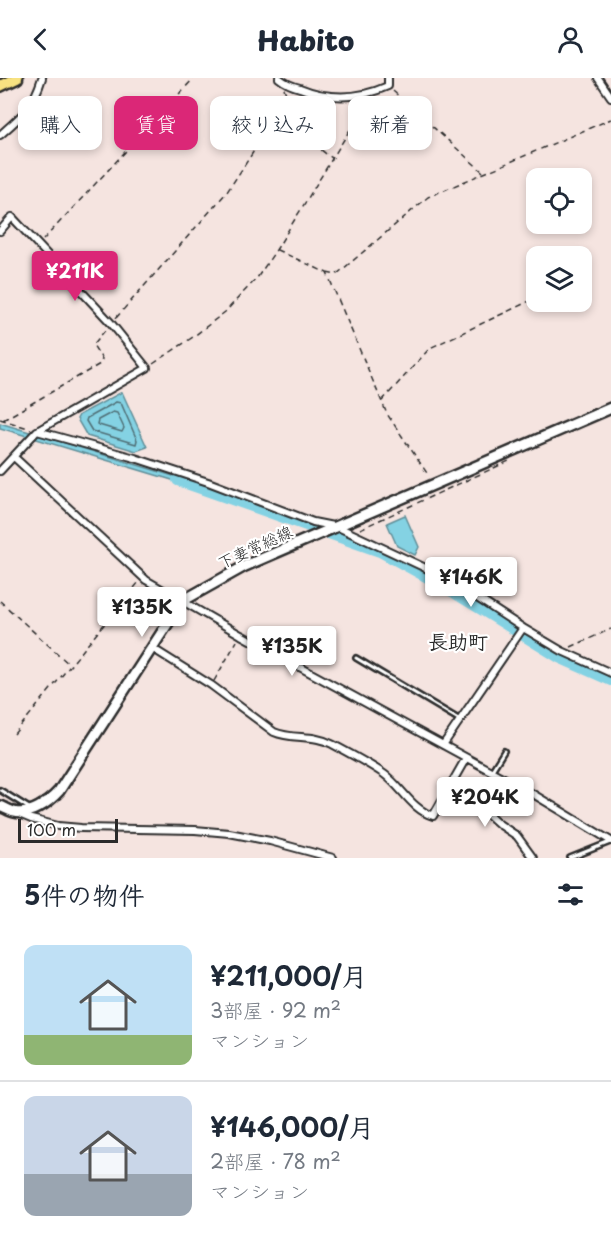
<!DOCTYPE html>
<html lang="ja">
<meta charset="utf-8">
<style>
body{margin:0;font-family:"Playpen Sans","Klee One",sans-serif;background:#f6f6f7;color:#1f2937;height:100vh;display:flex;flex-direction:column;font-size:22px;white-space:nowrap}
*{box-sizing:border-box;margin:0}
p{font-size:20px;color:#747a83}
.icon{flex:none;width:33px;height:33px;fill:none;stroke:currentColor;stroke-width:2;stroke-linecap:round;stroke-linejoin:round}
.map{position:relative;height:780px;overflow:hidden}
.details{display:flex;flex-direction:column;background:#fff;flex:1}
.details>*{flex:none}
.hud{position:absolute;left:18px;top:18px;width:576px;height:54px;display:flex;gap:12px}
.fabs{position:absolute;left:526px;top:90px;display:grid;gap:12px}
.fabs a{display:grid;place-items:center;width:66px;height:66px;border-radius:12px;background:#fff;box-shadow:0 3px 9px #0003;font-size:30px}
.scale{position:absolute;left:18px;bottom:15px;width:100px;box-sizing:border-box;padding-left:6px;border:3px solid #2b2b2b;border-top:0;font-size:16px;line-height:21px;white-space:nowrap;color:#2b2b2b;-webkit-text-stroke:4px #fff;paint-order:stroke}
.price{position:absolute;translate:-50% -51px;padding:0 14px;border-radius:6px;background:#fff;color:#222;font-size:20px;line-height:39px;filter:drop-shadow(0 2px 3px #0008)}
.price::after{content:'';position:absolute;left:50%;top:36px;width:18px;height:14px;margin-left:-9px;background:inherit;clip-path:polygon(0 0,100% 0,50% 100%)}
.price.on{background:#db2777;color:#fff}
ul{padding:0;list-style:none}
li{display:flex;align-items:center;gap:18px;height:150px;padding:0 24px}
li+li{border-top:2px solid #e0e1e3}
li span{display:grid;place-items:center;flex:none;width:168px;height:120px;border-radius:12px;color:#555}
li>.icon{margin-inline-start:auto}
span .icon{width:72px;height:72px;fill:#fffc;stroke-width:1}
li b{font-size:26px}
h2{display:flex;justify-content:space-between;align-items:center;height:72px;padding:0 24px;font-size:26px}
.tag{padding:0 21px;border-radius:12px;background:#fff;box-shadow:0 3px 9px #0003;font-size:21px;line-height:54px}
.tag.on{background:#db2777;color:#fff}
header{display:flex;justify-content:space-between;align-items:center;height:78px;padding:0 24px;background:#fff;font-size:27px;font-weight:800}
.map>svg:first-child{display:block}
.water{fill:#84d2e3;stroke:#608f99;stroke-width:1.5}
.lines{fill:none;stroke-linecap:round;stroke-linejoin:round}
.shore{stroke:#4f6e75;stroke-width:1.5}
.river{stroke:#84d2e3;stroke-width:12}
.service-casing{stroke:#2b2b2b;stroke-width:8}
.minor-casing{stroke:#2b2b2b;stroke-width:10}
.secondary-casing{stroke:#2b2b2b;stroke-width:14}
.trunk-casing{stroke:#2b2b2b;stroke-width:15}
.path{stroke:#2b2b2b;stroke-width:1.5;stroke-dasharray:6 4.5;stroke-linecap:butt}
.service{stroke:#fff;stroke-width:3}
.minor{stroke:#fff;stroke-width:6}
.secondary{stroke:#fff;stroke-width:9}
.trunk{stroke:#f8e281;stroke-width:10}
.labels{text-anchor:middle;stroke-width:4.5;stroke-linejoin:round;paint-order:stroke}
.street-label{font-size:16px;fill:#2b2b2b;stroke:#fff}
.quarter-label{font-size:20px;font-weight:bold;fill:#2b2b2b;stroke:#fff}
</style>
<header><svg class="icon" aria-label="back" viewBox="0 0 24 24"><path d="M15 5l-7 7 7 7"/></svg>Habito<svg class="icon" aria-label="person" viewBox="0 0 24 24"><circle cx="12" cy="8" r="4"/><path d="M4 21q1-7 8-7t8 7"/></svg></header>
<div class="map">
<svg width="611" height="780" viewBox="0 0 611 780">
<rect width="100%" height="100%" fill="#f5e4e0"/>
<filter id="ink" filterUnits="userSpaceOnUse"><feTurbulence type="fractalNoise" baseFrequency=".0167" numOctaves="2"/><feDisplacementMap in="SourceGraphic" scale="12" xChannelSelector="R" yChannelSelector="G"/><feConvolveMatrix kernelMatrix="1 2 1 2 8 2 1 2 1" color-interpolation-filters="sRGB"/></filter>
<g filter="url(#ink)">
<!-- water -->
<path class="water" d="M122 314 147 369 136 373 87 358 77 341 79 337Z
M0 345 193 404 192 408 0 350Z
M405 437 419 469 415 477 397 468 387 445Z"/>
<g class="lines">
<!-- shore -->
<path class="shore" d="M116 324 121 325 137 362 136 366 92 353 86 343 87 340Z
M113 334 117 335 124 350 122 354 99 347 97 346 98 342Z"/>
<!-- river -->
<path class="river" d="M178 402 380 473 444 508 559 579 611 602"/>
<defs>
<path id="service" d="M356 580 460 642
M491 694 504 673
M0 712 29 730
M570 780 610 764"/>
<path id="minor" d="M279 0C285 5 292 8 300 10 329 22 359 21 388 8V0
M598 0 611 19
M0 57C22 38 33 29 42 0
M0 153 12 139 111 245 147 290 37 353 0 393
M37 353 135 380 208 404 313 444 338 449 434 494 465 512 523 550 562 573 611 595
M14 379 146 502 241 557 533 716 611 763
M152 570 211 607 274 654C292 662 314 656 332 666 349 675 368 685 384 696 402 709 411 731 433 738L466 680
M443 667 523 550
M451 707 470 720 499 746 517 758 533 780
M19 736 31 741 58 748 81 750 195 752 229 755 270 763 333 780"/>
<path id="secondary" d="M0 728C5 730 10 733 14 734 30 738 49 724 59 713L179 528 186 521 245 488 611 330"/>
<path id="trunk" d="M0 8 17 0"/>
</defs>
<!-- service casing -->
<use href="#service" class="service-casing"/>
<!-- minor casing -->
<use href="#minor" class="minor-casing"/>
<!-- secondary casing -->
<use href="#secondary" class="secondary-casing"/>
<!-- trunk casing -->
<use href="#trunk" class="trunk-casing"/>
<!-- path -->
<path class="path" d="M284 10C288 22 292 35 298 46 305 58 321 73 332 80
M393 13 483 94
M43 162 194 0
M277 172 327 195 387 336 429 398
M327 195 336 197 428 119 611 41
M116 240 227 114 263 59 282 43 294 36
M153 286 193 259 225 234 257 200 276 172 359 37 365 23
M382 323 430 270 536 220
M0 341 31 351
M3 342 100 286 102 281 93 267 107 250
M360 451 509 383
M0 523 70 587
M571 569 611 551
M214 603 237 563
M14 656 139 504"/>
<!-- service -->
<use href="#service" class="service"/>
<!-- minor -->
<use href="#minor" class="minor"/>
<!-- secondary -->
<use href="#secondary" class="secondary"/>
<!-- trunk -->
<use href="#trunk" class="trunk"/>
</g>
</g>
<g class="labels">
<!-- street labels -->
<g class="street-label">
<text transform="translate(255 469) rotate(-25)" y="6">下妻常総線</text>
</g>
<!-- quarter labels -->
<g class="quarter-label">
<text x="458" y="571">長助町</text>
</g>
</g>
</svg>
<div class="fabs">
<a><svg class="icon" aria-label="locate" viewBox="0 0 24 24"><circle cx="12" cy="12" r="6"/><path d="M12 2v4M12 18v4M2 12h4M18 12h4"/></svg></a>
<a><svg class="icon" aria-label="layers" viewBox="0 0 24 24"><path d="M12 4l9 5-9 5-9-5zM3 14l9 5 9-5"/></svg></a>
</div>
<div class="scale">100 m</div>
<b class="price on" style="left:75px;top:224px">¥211K</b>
<b class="price" style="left:471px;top:530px">¥146K</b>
<b class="price" style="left:142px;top:560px">¥135K</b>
<b class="price" style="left:292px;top:599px">¥135K</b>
<b class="price" style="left:485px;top:750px">¥204K</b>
<div class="hud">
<a class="tag">購入</a>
<a class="tag on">賃貸</a>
<a class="tag">絞り込み</a>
<a class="tag">新着</a>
</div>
</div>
<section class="details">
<h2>5件の物件<svg class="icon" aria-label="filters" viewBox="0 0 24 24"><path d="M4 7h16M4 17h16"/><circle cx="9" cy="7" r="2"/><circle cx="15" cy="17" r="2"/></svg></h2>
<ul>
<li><span style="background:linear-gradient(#bfe0f5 75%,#8fb573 0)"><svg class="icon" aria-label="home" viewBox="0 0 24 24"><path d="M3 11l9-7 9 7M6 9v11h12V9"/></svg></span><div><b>¥211,000/月</b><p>3部屋 · 92 m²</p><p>マンション</p></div></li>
<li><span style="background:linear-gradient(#c9d6e8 65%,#9aa5b1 0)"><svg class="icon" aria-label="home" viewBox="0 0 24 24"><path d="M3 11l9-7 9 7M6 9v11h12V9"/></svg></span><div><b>¥146,000/月</b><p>2部屋 · 78 m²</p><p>マンション</p></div></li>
</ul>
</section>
